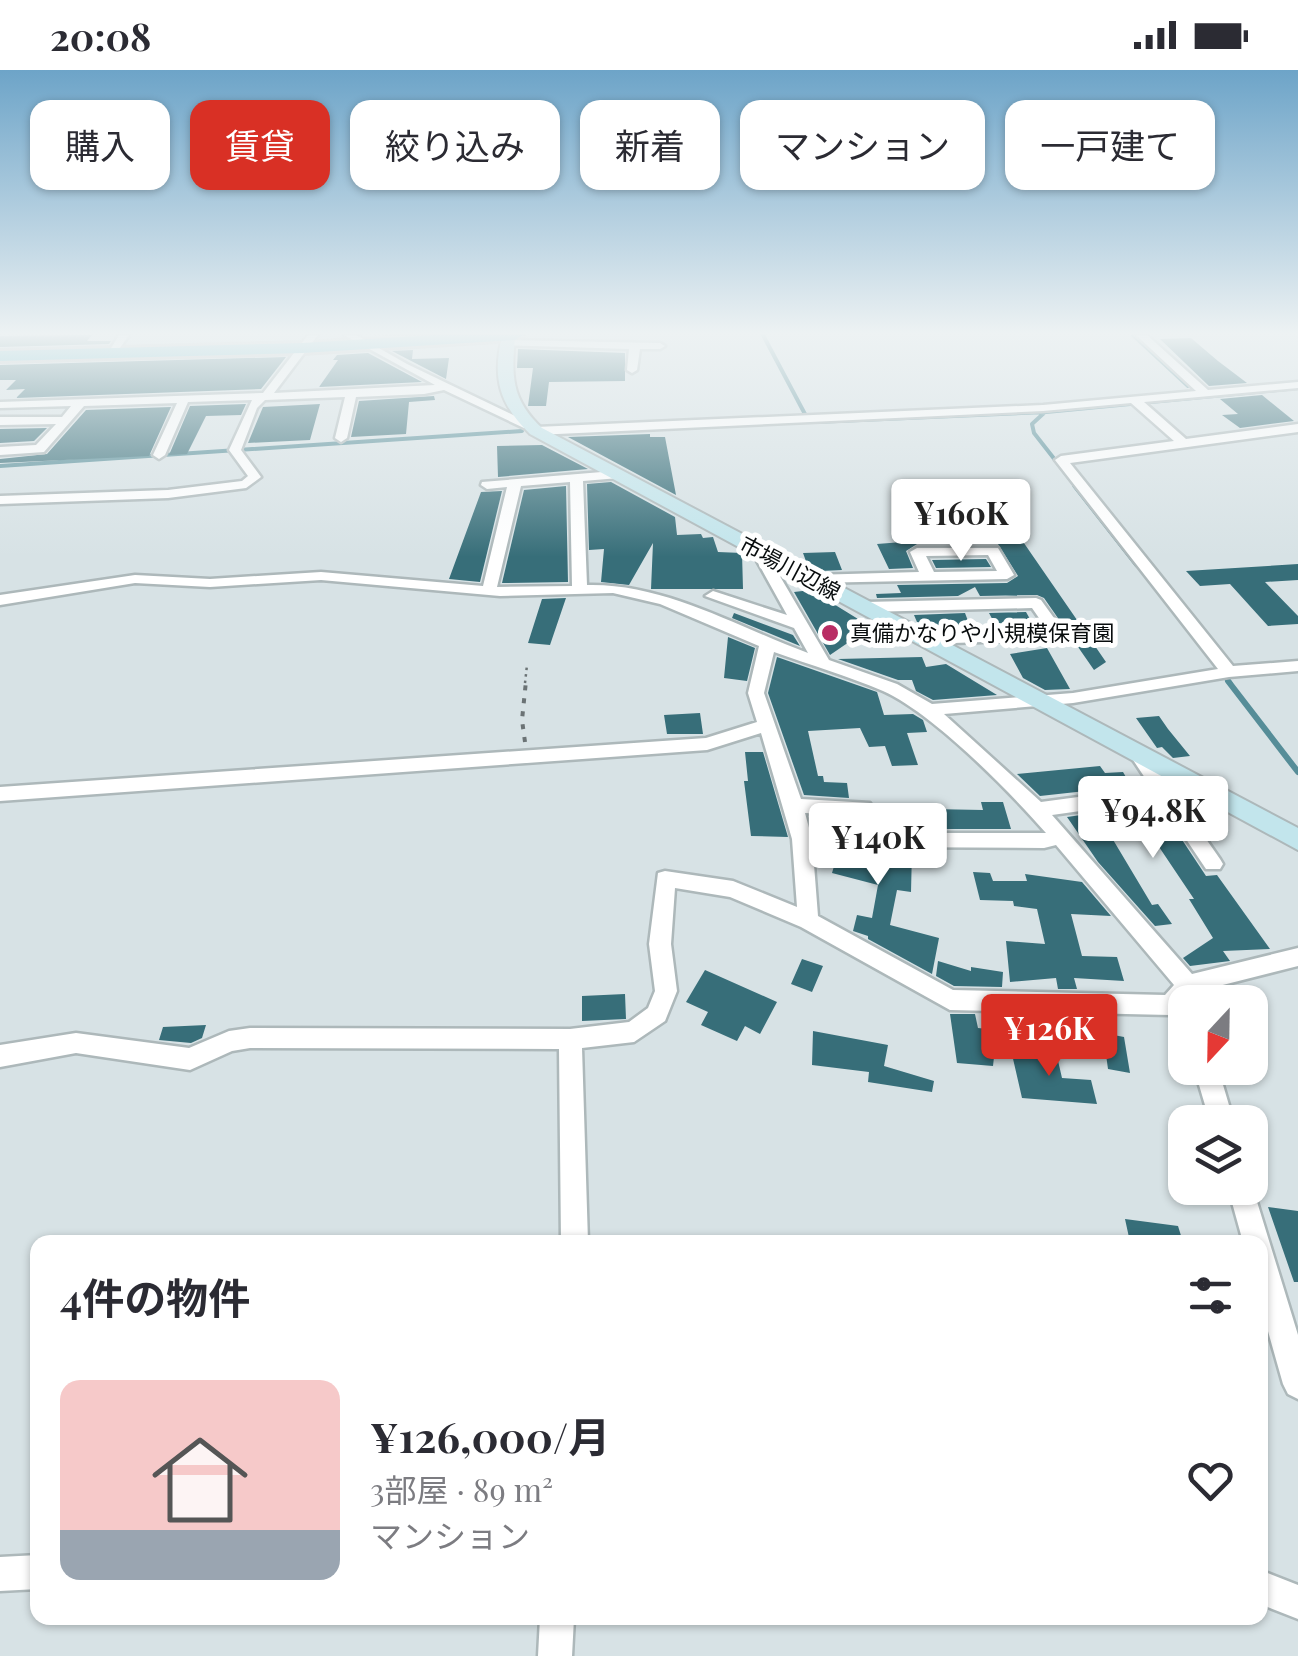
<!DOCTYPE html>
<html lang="ja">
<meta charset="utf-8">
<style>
body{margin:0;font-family:"Playfair Display","Noto Sans JP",serif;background:#f2f2f3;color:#2b2b33;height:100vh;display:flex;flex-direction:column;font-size:38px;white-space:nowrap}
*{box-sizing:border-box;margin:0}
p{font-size:32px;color:#7c7c81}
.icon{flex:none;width:55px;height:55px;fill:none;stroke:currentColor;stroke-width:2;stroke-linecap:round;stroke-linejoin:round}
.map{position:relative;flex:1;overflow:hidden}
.side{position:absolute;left:30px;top:1165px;width:1238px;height:390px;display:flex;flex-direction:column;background:#fff;border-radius:20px;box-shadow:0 2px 8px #0004}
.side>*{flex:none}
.hud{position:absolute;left:30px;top:30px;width:1240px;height:90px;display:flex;gap:20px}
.needle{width:65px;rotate:202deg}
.tools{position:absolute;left:1168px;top:915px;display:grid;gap:20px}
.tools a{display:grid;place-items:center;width:100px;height:100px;border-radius:20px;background:#fff;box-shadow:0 2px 8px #0004;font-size:50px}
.price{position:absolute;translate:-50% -85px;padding:0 22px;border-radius:10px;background:#fff;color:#222;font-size:32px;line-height:65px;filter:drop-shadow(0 2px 5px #0008)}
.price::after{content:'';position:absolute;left:50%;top:60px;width:30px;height:22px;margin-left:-15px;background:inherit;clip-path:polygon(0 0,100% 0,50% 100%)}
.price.active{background:#d93025;color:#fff}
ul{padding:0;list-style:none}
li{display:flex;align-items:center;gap:30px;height:250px;padding:0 30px}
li+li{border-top:2px solid #e1e1e2}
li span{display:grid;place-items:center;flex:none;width:280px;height:200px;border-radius:20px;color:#555}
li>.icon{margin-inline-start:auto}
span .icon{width:120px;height:120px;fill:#fffc;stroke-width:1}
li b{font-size:42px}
h2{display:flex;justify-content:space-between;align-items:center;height:120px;padding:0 30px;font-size:42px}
.chip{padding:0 35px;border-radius:20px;background:#fff;box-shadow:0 2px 8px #0004;font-size:35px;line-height:90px}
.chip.active{background:#d93025;color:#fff}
.status{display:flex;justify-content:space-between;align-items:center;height:70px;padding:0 50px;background:#fff;direction:ltr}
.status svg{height:28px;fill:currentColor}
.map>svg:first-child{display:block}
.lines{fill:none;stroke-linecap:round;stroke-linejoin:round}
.stream-far2{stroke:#568d98;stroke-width:4}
.stream-far1{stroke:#568d98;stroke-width:5}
.stream{stroke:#568d98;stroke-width:6}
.building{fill:#376e79}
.minor-casing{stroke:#adb8ba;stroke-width:5}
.secondary-casing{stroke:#adb8ba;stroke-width:4}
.trunk-casing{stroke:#bfc0c0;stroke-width:6}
.path-far1{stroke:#6b7375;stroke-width:2.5;stroke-dasharray:2.5 4;stroke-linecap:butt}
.path{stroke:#6b7375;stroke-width:4;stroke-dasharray:5 8;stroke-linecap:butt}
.minor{fill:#fff;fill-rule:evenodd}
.secondary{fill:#c2e5ec;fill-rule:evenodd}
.trunk{fill:#5cbacb;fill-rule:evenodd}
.poi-dot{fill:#b92d64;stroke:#fff;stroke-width:4}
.labels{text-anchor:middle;stroke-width:10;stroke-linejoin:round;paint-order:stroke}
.far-street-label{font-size:22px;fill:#080c0d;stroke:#fff}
.far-poi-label{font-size:22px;fill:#080c0d;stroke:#fff;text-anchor:start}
</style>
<div class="status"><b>20:08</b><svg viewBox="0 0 49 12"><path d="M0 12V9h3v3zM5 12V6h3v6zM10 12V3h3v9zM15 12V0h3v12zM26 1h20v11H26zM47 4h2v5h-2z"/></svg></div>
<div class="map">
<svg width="1298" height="1586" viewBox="0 0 1298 1586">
<rect width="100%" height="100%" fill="#d7e2e5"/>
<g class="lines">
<!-- stream-far2 -->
<path class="stream-far2" d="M763 265 806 346
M1133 265 1188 316
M1044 343 1032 354 1034 363 1077 418
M815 352 1046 342 1298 318
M0 396 522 361"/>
<!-- stream-far1 -->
<path class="stream-far1" d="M1075 416 1137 495
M1227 609 1230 613"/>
<!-- stream -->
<path class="stream" d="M1228 611 1298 702"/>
</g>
<!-- building -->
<path class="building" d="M92 265 87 271H111L109 274 0 277V266Z
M1191 268 1218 291 1247 313 1209 316 1160 269Z
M518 279 625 283V311L549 312 546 336H528L533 298H517Z
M413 280 412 289 449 288 446 309 392 281Z
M368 283 422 312 319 317 338 290H333L337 285Z
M286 287 261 319 16 328 25 319 6 320 16 310H0V295Z
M1262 325 1294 351 1240 358 1222 345 1238 344 1220 329Z
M434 326 435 330 409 332 406 364 351 367 359 331Z
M246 334 241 345 206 346 187 384 169 385 190 336Z
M320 334 310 370 248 373 263 337Z
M171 337 149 386 0 393V389L47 384 86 340Z
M47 358 34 371 0 373V359Z
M650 364V367H665L676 425 568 367Z
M542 375 588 399 498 407 497 376Z
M611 412 675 447 677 465 701 464 703 468 713 467 718 482 742 483 743 519H651L653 473 629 515 601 512 604 479 589 480 587 414Z
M566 416 568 512 502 513 524 420Z
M502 421 480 512 449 509 481 422Z
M1017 463 1106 592 1094 600 1044 528 1037 525 980 526 975 517 958 526 877 528 876 524 901 523 897 515 1007 513 1018 506 998 474H917L906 481 913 498 889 499 877 474Z
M835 482 842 500 820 501 807 494 803 483Z
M986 489 991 497 936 498 932 490Z
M1298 494V510L1265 512 1298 546V554L1268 556 1230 514 1200 516 1186 501Z
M811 520 871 557 830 585 794 522Z
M566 528 550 575 528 573 542 529Z
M1026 542 1035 558H997L989 543Z
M734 543 793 565 800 576 732 548Z
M965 543 971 559 932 560 917 552 914 545Z
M728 567 755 578 747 611 724 608Z
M1047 578 1070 619 1045 620 1023 608 1010 584Z
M777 587 877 622 884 645 913 644 923 650 927 662 907 663 918 695 892 696 885 676 869 677 860 658 808 661 818 706H823L824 712 847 713 849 728 804 725 768 623Z
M922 587 926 597 946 594 997 625 933 630 916 621 912 610H898L838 589Z
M700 643 703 664H667L664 645Z
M1159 646 1168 659 1190 686 1173 688 1162 677 1157 678 1136 648Z
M745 682H763L788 767 751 766 744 711H748Z
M1100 696 1105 703 1123 702 1143 736 1159 735 1206 806 1217 805 1270 879 1223 881 1230 891 1190 896 1183 888 1213 868 1189 829H1194L1147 759 1109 763 1152 835 1158 834 1172 854 1155 856 1098 792 1067 747 1124 739 1136 729 1133 722 1122 717 1040 726 1017 704Z
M981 732H1003L1011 759H887L877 738 983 740Z
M810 747 855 749 871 779 912 781 911 822 897 820 890 855 939 868 932 904 868 869V866L853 861 857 845 872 848 878 815 832 803 840 776 816 770Z
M973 802 990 803 993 811H1027L1025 804 1082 812 1111 846 1071 844 1082 886 1117 887 1124 911 1074 908 1077 919H1058L1056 908 1010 912 1006 871 1045 874 1037 839 1014 836 1013 831 980 830Z
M802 889 823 896 812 922 791 914Z
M938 891 971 901V897L1003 902 1002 917 954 916 936 906Z
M705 900 777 932 760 964 745 956 737 971 701 955 708 942 686 932Z
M625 924 626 949 582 951V926Z
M950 944H975L978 958 997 960 993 996 957 993Z
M206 955 202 968 191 973 159 970 163 957Z
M813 961 888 975 884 996 934 1011 932 1022 868 1012 869 1002 812 995Z
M1103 963 1124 967 1130 1003 1108 999Z
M1011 980 1056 982 1062 1008 1091 1010 1097 1034 1022 1028Z
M1268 1137 1298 1141V1212H1294Z
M1125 1149 1178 1156 1183 1172H1130Z"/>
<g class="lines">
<defs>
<path id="minor" d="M119 265H129L115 285H107Z
M308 265H318L274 323 435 315 344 265H356L407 294 534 355 524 358 444 320 424 324 356 327 347 368 341 372 335 368 345 327 265 330 257 338 241 380 261 407 246 418 168 428 0 434V426L168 420 242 411 248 406 229 380 252 330 188 332 165 385 159 389 153 385 177 333 84 336 44 382 0 385V377L36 375 56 354 0 355V347H62L71 336 0 338V332L263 323Z
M1136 265H1147L1208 320 1298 312V318L1144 332 1186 369 1298 354V362L1070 393 1233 596 1298 591V601L1229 607 1073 633 944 644 1041 732 1123 721 1130 723 1132 728 1123 735 1052 745 1192 904 1298 878V896L1199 921 1196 932H1185L1178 942 1170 945 950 940 801 857 730 827 675 818 671 874 677 921 665 951 634 972 582 978 588 1172H561L559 979 250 978 232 981 190 1000 76 983 0 997V975L76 963 189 978 229 961 250 958 570 959 629 952 648 938 655 921 649 874 658 803 665 801 733 811 797 837 792 769 761 663 707 680 0 731V717L706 668 757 652 748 623 759 576 660 534 613 523 500 526 321 510 210 517 135 513 0 535V525L135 505 210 509 321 502 483 516 507 417 487 419 481 415 482 412 614 401 620 405 619 408 583 411 587 515C665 513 737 557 808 583L794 558 705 526 713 521 787 545 752 482 764 479 829 590 897 614 932 634 1073 623 1218 599 1055 390 1061 386 1174 371 1131 333 1043 341 536 365 530 361 536 357 1043 335 1196 321ZM570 412 572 516 497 517 521 416ZM774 582C810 595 848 606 883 621 934 644 1009 721 1046 763H885L870 733 801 729 764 623ZM805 743 857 745 872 775 879 777 1044 778 1056 775 1174 915 1165 925 953 920 818 846 812 769Z
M507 270 660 273 665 276 660 279H640L637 300 632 303 627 300 629 279 503 275Z
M917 478H998L1014 505 1007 509 812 513 805 509 812 505 919 502 910 482ZM988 485 997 501 934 502 926 486Z
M1036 528 1041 530 1067 566 1065 569 925 574 917 569 925 564 1048 561 1032 538 865 542 857 537 865 532Z
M1138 678 1144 680 1220 789 1223 794 1220 799H1206L1129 684Z
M1194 998H1218L1234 1052H1210Z
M1250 1109 1298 1265V1329L1288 1324 1283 1314 1260 1233V1172H1243L1228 1118H1250Z
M38 1485V1519L0 1521V1487Z
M1260 1500 1298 1515V1549L1260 1534Z
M540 1548H574L572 1586H538Z"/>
<path id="secondary" d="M515 265C512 305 510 328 542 358L1298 758V780L530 364C499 334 492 308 502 266Z"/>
<path id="trunk" d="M435 265H523L515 270 302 283 0 291V281L302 273Z"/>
</defs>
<!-- minor casing -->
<use href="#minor" class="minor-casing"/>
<!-- secondary casing -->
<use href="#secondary" class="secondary-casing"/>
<!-- trunk casing -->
<use href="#trunk" class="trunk-casing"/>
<!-- path-far1 -->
<path class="path-far1" d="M525 613 527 595"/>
<!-- path -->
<path class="path" d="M525 672 522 650 526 611"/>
<!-- minor -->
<use href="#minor" class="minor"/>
<!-- secondary -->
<use href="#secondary" class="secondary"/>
<!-- trunk -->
<use href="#trunk" class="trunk"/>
</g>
<!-- sky -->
<linearGradient id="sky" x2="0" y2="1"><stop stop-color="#6da4c8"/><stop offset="0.54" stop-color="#edf2f3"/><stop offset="1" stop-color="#edf2f3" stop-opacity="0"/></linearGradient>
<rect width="1298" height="487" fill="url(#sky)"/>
<!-- markers -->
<circle class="poi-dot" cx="830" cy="563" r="10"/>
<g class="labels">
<!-- far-street labels -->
<g class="far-street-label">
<text transform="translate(790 498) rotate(28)" y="8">市場川辺線</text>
</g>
<!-- far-poi labels -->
<g class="far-poi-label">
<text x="850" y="571">真備かなりや小規模保育園</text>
</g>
</g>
</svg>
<div class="tools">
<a><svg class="needle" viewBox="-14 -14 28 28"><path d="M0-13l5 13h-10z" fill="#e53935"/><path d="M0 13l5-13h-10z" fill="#7c7c81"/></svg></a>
<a><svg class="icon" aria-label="layers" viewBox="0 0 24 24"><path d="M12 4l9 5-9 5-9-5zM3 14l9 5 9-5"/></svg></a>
</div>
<b class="price" style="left:961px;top:494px">¥160K</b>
<b class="price" style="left:1153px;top:791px">¥94.8K</b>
<b class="price" style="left:878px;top:818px">¥140K</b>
<b class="price active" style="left:1049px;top:1009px">¥126K</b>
<div class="hud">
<a class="chip">購入</a>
<a class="chip active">賃貸</a>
<a class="chip">絞り込み</a>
<a class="chip">新着</a>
<a class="chip">マンション</a>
<a class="chip">一戸建て</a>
</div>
<section class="side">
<h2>4件の物件<svg class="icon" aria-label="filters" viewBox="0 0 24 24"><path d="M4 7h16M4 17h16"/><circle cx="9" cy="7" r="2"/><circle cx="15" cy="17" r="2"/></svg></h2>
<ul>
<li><span style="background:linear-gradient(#f6c9c9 75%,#9aa5b1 0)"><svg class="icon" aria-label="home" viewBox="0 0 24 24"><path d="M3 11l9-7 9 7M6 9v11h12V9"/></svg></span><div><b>¥126,000/月</b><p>3部屋 · 89 m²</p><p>マンション</p></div><svg class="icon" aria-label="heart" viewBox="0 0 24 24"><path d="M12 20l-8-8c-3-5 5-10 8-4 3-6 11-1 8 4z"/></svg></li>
</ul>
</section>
</div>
